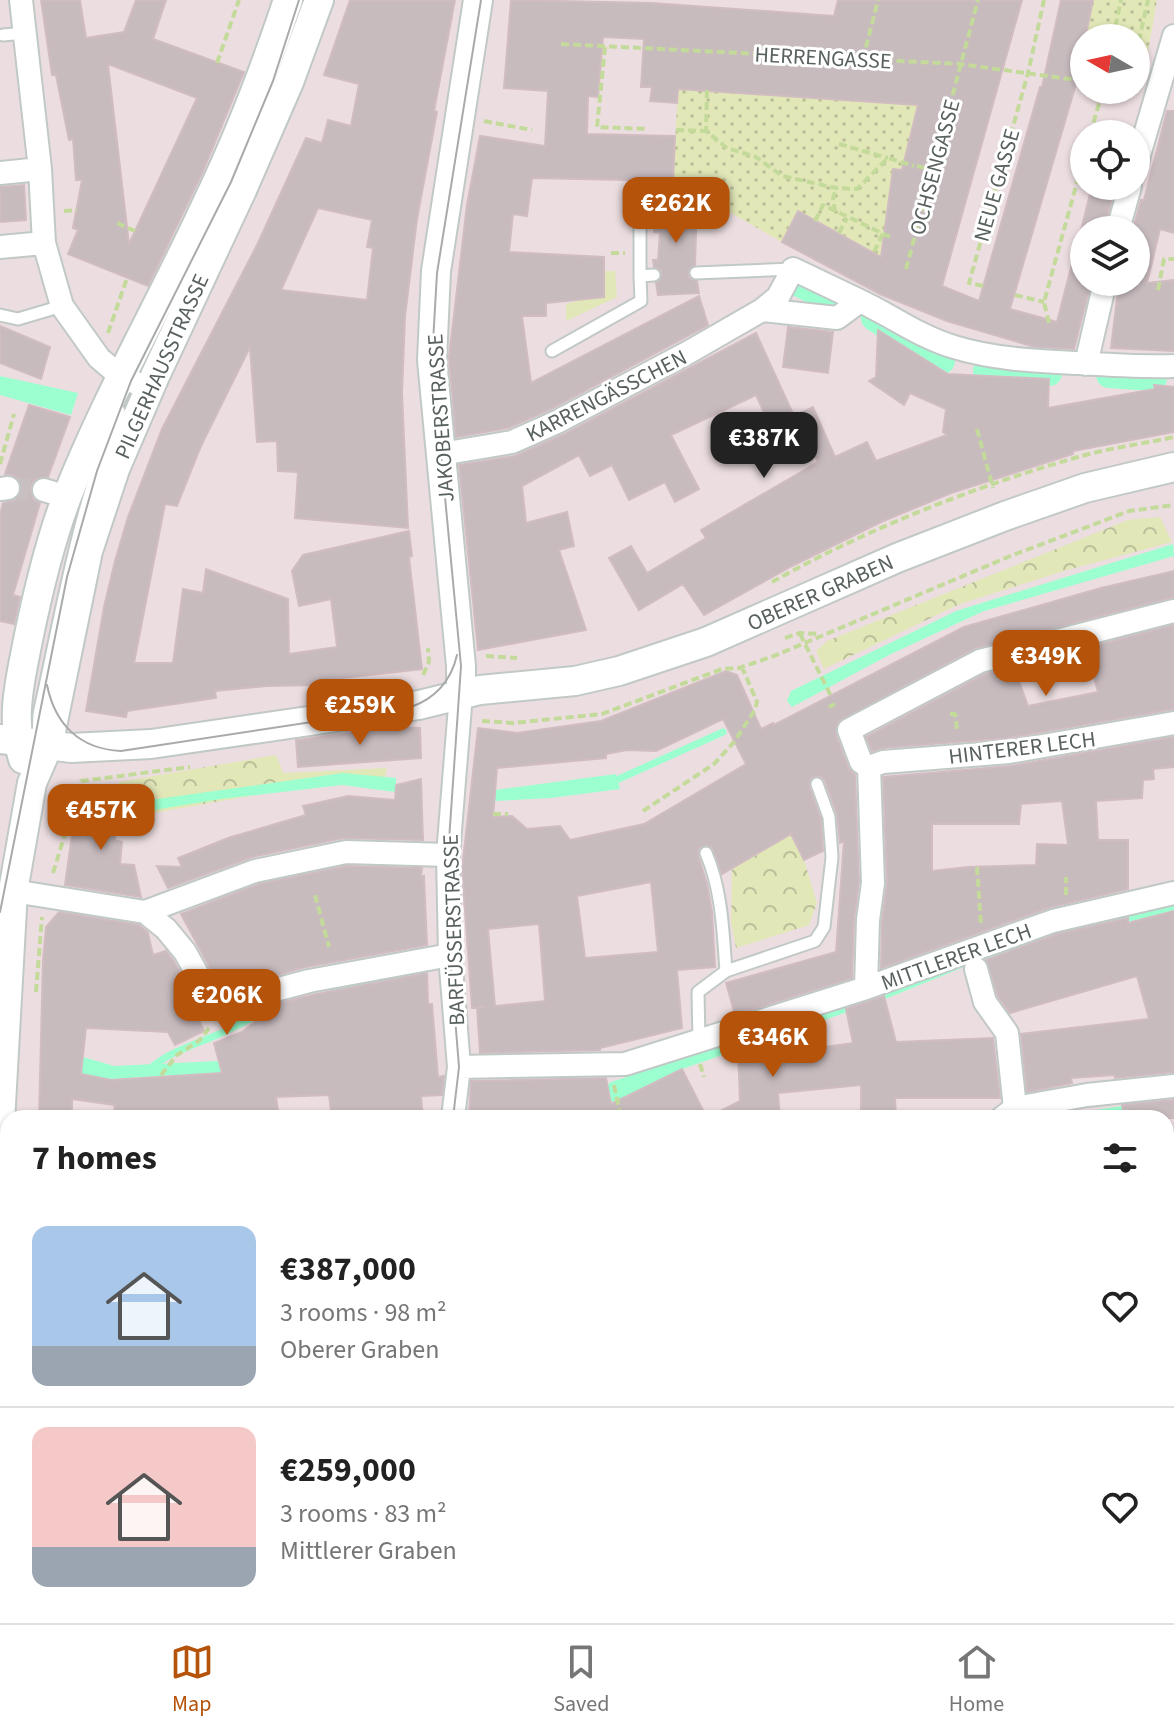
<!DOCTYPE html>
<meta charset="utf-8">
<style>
body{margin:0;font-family:"Source Sans 3",sans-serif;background:#f6f6f6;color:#222;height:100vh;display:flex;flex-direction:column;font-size:30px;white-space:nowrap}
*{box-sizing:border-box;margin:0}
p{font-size:26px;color:#767676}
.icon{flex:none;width:44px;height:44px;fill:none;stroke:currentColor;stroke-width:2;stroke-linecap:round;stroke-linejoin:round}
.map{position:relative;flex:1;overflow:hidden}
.drawer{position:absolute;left:0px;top:1110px;width:1174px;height:514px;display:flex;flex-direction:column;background:#fff;border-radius:24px 24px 0 0;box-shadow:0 2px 6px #0004}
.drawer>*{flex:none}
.needle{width:52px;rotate:279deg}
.tools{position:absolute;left:1070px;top:24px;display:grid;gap:16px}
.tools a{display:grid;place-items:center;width:80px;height:80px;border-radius:50%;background:#fff;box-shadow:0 2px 6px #0004;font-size:40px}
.price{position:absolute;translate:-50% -68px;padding:0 18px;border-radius:16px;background:#b45309;color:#fff;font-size:26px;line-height:52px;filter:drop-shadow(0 2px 4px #0008)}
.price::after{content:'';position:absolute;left:50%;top:48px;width:24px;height:18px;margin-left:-12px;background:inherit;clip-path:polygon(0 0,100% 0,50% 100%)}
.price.current{background:#222;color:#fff}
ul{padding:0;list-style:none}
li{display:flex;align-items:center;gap:24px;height:200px;padding:0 32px}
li+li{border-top:2px solid #e0e0e0}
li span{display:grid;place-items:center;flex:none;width:224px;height:160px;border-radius:16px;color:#555}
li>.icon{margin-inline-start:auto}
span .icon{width:96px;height:96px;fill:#fffc;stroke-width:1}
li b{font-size:34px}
h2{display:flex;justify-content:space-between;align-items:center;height:96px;padding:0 32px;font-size:34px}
.tabs{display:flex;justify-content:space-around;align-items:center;height:112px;border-top:2px solid #e0e0e0;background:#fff;font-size:22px;color:#767676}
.tabs a{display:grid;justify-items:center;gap:4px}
.tabs .current{color:#b45309}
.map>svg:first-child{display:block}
.grass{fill:#e2e7b8}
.forest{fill:url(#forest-crowns)}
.garden{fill:url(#garden-dots)}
.water{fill:#9cffd0}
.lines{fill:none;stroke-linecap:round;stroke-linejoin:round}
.stream{stroke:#9cffd0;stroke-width:7}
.canal{stroke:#9cffd0;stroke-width:26}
.building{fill:#c7bbbe;stroke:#d1bcc1;stroke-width:2;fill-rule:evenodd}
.minor-tunnel{stroke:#c7bfc0;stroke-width:22;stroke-dasharray:22 11;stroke-linecap:butt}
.service-casing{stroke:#c1c9c7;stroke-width:15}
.pedestrian-casing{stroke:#c1c9c7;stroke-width:22}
.minor-casing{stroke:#c1c9c7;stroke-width:26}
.tertiary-casing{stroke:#c1c9c7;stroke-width:32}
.path{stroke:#c3da9a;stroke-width:4;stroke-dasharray:8 4;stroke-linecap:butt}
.service{stroke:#fff;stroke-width:11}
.pedestrian{stroke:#fff;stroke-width:18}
.minor{stroke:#fff;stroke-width:22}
.tertiary{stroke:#fff;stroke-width:28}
.tram{stroke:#a9abaa;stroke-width:2}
.labels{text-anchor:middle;stroke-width:6;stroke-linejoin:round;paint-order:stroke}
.street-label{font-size:22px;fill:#58615e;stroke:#fff}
</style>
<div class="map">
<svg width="1174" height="1623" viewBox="0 0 1174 1623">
<defs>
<pattern id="forest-crowns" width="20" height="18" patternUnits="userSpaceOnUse" patternTransform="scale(2)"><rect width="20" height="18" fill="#e2e7b8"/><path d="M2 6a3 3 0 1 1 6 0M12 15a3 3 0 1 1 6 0" fill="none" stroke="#babf99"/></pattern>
<pattern id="garden-dots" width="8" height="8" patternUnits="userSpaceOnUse" patternTransform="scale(2)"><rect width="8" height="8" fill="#e2e7b8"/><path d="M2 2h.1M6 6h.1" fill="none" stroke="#babf99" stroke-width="1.8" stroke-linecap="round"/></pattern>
</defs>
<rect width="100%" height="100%" fill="#ecdee0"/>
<!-- grass -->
<path class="grass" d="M604 271H615L617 297 566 321V304L586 298 604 297Z"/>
<!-- forest -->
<path class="forest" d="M1160 517 1172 542 1067 570 960 604 824 669 816 651 827 641 1128 520Z
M276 755 283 773 387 768 383 786 341 780 125 818 119 782Z
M791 834 804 860 817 903 809 925 736 948 731 922 732 869Z"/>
<!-- garden -->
<path class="garden" d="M1093 0H1157L1144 75 1136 74V38H1085Z
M678 89 918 105 905 155 913 172 893 169 885 259 798 211 782 242 701 196 672 195Z"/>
<!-- water -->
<path class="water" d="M0 376 78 393 71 415 0 395Z
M1173 544 1174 556 984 611 891 654 792 707 787 701 791 691 956 611Z
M343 773 396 778V792L342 785 221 799 80 822 78 810Z
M616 774 620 789 551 798 494 801 495 790Z
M1174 900V911L1033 944 979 961 885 999 682 1069 622 1099 610 1102 607 1085 611 1082 817 1014 979 955Z
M41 1054 83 1057 114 1066 218 1061 246 1055 270 1056 219 1075 212 1073 111 1079 40 1069Z"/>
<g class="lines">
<!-- stream -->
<path class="stream" d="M612 782 723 732
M335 991 405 975
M148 1070C171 1051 191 1046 217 1035 238 1026 255 1015 276 1008
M1080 1116 1132 1108"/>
<!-- canal -->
<path class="canal" d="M795 282 830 299
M874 318 942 361
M986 371 1013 373
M1032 373H1049
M1109 375 1154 378"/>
</g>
<!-- building -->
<path class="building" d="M41 0H80L86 38 124 32 136 0H166L153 39 244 72 203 171 148 286 68 254 78 230 73 228 82 180H76L73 139 69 140 56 75H52ZM108 64 197 98 129 244 118 150Z
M350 0H455L434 111 437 112 417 219 405 317 402 393 408 528 295 518 298 472 278 471 277 441 257 442 250 347 201 446 177 506 165 504 134 663H173L183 589 203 593 206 569 288 599 289 654 337 647 331 599 299 606 292 571 303 555 409 531 412 556 409 557 422 669 333 679 334 684 321 685 267 686 215 691 216 698 127 711 126 717 86 711 104 607 115 561 128 517 162 429 258 243 306 138 322 143 328 120 351 126 359 84 324 75ZM318 208 372 220 367 247 373 248 367 300 281 290Z
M511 0 652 3 834 16 838 0H1022L942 286 979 301 1040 87H1042L1061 0H1093L1076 84 1010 309 1057 322 1077 244 1084 245V282H1091L1074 349 1035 347 947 321 880 294 782 242 798 211 881 257 893 169 902 170 918 105 678 89 677 103 650 101 652 87H641L644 39 603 37 598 97 588 96 587 134 675 136 673 181 532 178 527 216 513 214 509 252 604 257V297L546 303V316H522L531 383 699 296 708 325 551 409 508 428 456 437 449 357 467 205 480 136 545 146 548 91 504 88Z
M1167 111H1174V233L1160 229 1147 283 1174 280V351L1111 348 1119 282H1136V230H1133L1141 200H1144Z
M24 185 26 220 0 222V187Z
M1091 190 1113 194 1104 230H1081Z
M656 196 697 199 695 265 688 273 689 278 697 281 699 293 658 295 656 283 662 275 661 270 654 267 653 260H658L660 233 654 232Z
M0 326 50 347 41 379 0 363Z
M788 327 833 332 828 373 783 367Z
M878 330 948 374 1049 379 1048 408 1155 389 1154 385 1174 387V432L1073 451V454L951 493 881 522 792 566 704 615 683 584 639 610 609 558 631 546 647 573 706 538 701 530 818 462 803 435 780 447 756 395 671 435 699 489 675 502 665 482 629 500 612 465 590 476 579 455 522 486 526 523 567 512 574 546 559 550 586 630 478 650 459 465 515 456 563 435 756 333 794 416 813 407 835 457 867 442 876 461 947 435 943 432 946 409 910 393 904 405 869 381 876 377Z
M29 405 70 417 48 477 35 479 30 487 33 499 40 503 13 595 20 597 14 624 0 621V515L3 503 16 500 21 493 19 479 13 475 5 474Z
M1174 571V597L976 648 838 722 836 735 848 767 855 775 859 882 854 920 852 978 735 1015 726 983 836 952 844 841 840 843 837 814 825 781 822 777 815 776 810 779 809 786 821 819 823 851 804 860 791 834 722 874 712 847 707 845 699 848 698 855 707 884 712 912 715 967 677 970 682 1028 600 1048V1050L480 1053 477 1007H484L472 1008 462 869 478 728 517 733 601 721 726 671 737 675 761 729 773 723 774 725 964 627 1101 588ZM723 719 746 764 644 824 570 840 560 826 527 829 512 816 493 817 497 768 606 758V754L627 750 656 751ZM651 882 658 952 585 958 577 896ZM539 924 545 1001 495 1006 488 929Z
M1174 625V709L1007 738 882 748 872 751 866 737 985 674 1014 667 1028 706 1098 692 1086 648Z
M395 727 420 728 421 758 298 767 296 740Z
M1174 737V767L1153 769 1154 779 1143 780 1142 798 1096 801 1098 840H1128V889L1048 908 881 968 882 921 887 883 883 777 1011 766ZM1062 801 1068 845 1037 844 1036 865 968 867 932 871V824H1019L1021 804Z
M421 779 423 840 343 838 252 857 168 888 157 866 182 867 178 858 228 838 306 815 303 806 348 796 395 800 396 785Z
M115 788V840L122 842 120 864 134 865 141 897 65 885 72 835 92 836 87 792Z
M347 866 422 868 421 876H424L427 945 306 967 222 990 181 914 259 884Z
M1174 911V1072L1115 1078 1114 1075 1071 1078 1072 1083 1027 1092 1021 1034 1149 1019 1137 976 1010 1013 998 996 986 960 1057 934 1128 918V923Z
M59 912 139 925 148 933 153 955 166 951 173 960 186 983 181 982 204 1031 175 1045 168 1032 86 1028 81 1074 111 1080 222 1073 214 1043 242 1032 279 1003 312 995 427 973 428 1004H432L438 1077 444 1076 442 1095 421 1096 423 1118H398V1115L332 1118 329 1095 276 1097 279 1118H116L114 1105 72 1099V1118H39L43 960 46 927Z
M884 996 896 1042 993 1038 1000 1098H895L896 1118H861V1085L778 1093 780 1118H469L471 1081 606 1078 611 1104 682 1069 707 1118 740 1101 738 1050 744 1047 743 1042 775 1031 776 1054 853 1043 846 1009Z
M1174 1100V1118H1125L1122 1105Z"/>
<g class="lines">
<!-- minor-tunnel -->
<path class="minor-tunnel" d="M8 488 44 490
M0 1319 8 1321"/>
<defs>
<path id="service" d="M3 35 26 33
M696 273 793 269
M640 276V215
M0 315 18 319 62 306
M552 351 641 301 640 276 654 275
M38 738 39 714C62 611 78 509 119 411
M706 853C722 890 723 932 726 971
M699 1041 698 992 726 971 815 941 824 927 832 857 829 817 817 784"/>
<path id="pedestrian" d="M785 1616 825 1623
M487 1623 488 1616"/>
<path id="minor" d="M21 0 40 169 44 243 62 306 99 358 120 376 136 383
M1136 165 1174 36
M0 173 40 169
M1118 230 1130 186
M0 247 44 243
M860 301 793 269 778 297 762 310 837 318 860 301C892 316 920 337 954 347 993 359 1035 361 1076 363 1109 365 1141 367 1174 366
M1086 364 1105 282
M441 454 512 442 557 422 689 352 762 310
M0 489 8 488
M44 490 67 497
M869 767 861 762 849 730 980 661 1174 611
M869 767 883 762 1009 752 1174 723
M13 891 145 912 166 929 185 952 215 1006 309 981 450 955
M145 912 255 871 346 852 448 855
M976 969 985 1002 1007 1033 1015 1108
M866 988 868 920 873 883 869 767
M459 1067 625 1064 866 988 1053 921 1174 893
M453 1118 459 1067 450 955 448 855 461 694
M1002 1118 1015 1108 1087 1095 1174 1086
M1166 1194 1174 1191
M1166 1415 1174 1413
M0 1603H8"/>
<path id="tertiary" d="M461 694V666L432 360 436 271 478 0
M0 739 71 748 151 744 419 705 480 690 575 681 619 671 706 642 897 558 1005 516 1085 488 1174 467
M23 759C10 719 20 681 28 640 38 591 50 540 68 494 108 394 162 301 207 203 239 137 265 69 288 0
M0 1122 13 891 32 783 48 746 88 551 115 469 155 376 242 190 289 82 319 0"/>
</defs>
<!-- service casing -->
<use href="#service" class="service-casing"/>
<!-- pedestrian casing -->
<use href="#pedestrian" class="pedestrian-casing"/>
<!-- minor casing -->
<use href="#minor" class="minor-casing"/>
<!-- tertiary casing -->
<use href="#tertiary" class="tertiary-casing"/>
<!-- path -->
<path class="path" d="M1113 38 1121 0
M561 44 960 64 1084 81
M605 47 597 127 648 129
M1136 53 1148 0
M863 59 878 0
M217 63 239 0
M707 90 706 131 727 148 756 157 782 176 836 188 857 189 888 158 914 166
M484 121 532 130
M676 130 705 131
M1090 134 1103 90
M839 144 888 158
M917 166 934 170
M64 211 77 210
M835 212 833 199 836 188
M815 221 823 205 890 237
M117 223 135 231
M839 233 847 218
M874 252 883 233
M611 253H625
M906 269 978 0
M983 286 969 283 1028 73 1044 0
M1158 290 1164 259H1174
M1015 295 1044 302
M1049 323 1044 302 1084 157
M108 333 127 278
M977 429 993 488
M0 464 14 414
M772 582C867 529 973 487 1078 457 1109 448 1142 444 1174 437
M800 634 831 696
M785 638 800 633 820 634
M486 656 517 658
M423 675 429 662 428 648
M829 707 835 704
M950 714H955L957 729
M482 721 513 723 602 714 722 669 739 668 774 656 1008 557 1129 511 1174 505
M59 786 77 789
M643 811 714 764 734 742 755 710 757 702 742 667
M493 814H508
M977 867 981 925
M53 873 81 781 190 767
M315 895 329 947
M1066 895V877
M36 992 42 917
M700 1064 704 1077
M161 1075 177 1055 200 1040 209 1028
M614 1085 621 1118
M158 1118 159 1115
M0 1338 8 1278
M0 1575 8 1576
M434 1616H468
M212 1623 430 1616
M697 1623 698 1620"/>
<!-- service -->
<use href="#service" class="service"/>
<!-- pedestrian -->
<use href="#pedestrian" class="pedestrian"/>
<!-- minor -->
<use href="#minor" class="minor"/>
<!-- tertiary -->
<use href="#tertiary" class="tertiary"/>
<!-- tram -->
<path class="tram" d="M47 685C55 724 79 749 121 751L411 707C436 698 451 681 457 655
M0 912 67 577 97 471 131 381 231 182 273 81 299 0
M453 1118 459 1067 450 955 448 855 461 666 432 360 437 273 481 0
M0 1598H8
M728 1616 798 1623
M816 1616 844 1623"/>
</g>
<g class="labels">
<!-- street labels -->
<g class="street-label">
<text transform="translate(823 57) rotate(3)" y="8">HERRENGASSE</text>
<text transform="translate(934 167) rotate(-75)" y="8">OCHSENGASSE</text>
<text transform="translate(996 185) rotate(-74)" y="8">NEUE GASSE</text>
<text transform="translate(161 366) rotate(-66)" y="8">PILGERHAUSSTRASSE</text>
<text transform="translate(606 395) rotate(-27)" y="8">KARRENGÄSSCHEN</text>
<text transform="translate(440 418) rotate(-94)" y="8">JAKOBERSTRASSE</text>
<text transform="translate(820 592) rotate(-24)" y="8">OBERER GRABEN</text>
<text transform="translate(1022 747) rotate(-7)" y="8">HINTERER LECH</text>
<text transform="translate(453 930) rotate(-92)" y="8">BARFÜSSERSTRASSE</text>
<text transform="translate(956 956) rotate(-20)" y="8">MITTLERER LECH</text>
</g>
</g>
</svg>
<div class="tools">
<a><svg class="needle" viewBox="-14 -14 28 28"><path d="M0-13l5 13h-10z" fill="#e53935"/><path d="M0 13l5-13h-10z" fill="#767676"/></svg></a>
<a><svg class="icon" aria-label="locate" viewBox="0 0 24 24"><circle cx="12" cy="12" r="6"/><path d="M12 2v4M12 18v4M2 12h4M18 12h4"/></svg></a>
<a><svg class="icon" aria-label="layers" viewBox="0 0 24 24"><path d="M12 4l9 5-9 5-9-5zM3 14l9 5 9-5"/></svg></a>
</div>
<b class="price" style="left:676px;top:245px">€262K</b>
<b class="price current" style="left:764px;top:480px">€387K</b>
<b class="price" style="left:1046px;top:698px">€349K</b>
<b class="price" style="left:360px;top:747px">€259K</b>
<b class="price" style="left:101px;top:852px">€457K</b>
<b class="price" style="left:227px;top:1037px">€206K</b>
<b class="price" style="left:773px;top:1079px">€346K</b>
<section class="drawer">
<h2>7 homes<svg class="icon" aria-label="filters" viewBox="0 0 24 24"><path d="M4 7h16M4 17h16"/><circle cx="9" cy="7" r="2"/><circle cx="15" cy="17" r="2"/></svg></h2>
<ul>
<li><span style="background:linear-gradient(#a9c7e8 75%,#9aa5b1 0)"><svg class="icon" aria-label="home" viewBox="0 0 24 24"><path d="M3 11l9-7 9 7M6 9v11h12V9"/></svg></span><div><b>€387,000</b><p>3 rooms · 98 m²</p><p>Oberer Graben</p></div><svg class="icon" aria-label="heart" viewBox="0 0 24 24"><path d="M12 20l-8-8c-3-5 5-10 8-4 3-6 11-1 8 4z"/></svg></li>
<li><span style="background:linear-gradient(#f6c9c9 75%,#9aa5b1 0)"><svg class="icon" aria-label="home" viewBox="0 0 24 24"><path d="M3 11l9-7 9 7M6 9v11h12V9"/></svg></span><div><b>€259,000</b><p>3 rooms · 83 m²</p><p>Mittlerer Graben</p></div><svg class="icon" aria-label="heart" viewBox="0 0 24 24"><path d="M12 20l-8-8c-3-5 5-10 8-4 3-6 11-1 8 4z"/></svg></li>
</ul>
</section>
</div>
<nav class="tabs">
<a class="current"><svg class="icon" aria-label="map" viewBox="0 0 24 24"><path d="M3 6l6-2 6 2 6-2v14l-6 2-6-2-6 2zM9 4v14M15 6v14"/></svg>Map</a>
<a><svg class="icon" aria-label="saved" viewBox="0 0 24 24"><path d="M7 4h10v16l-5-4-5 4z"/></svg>Saved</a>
<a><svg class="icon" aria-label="home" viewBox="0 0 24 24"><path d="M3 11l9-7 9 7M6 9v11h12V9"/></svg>Home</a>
</nav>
